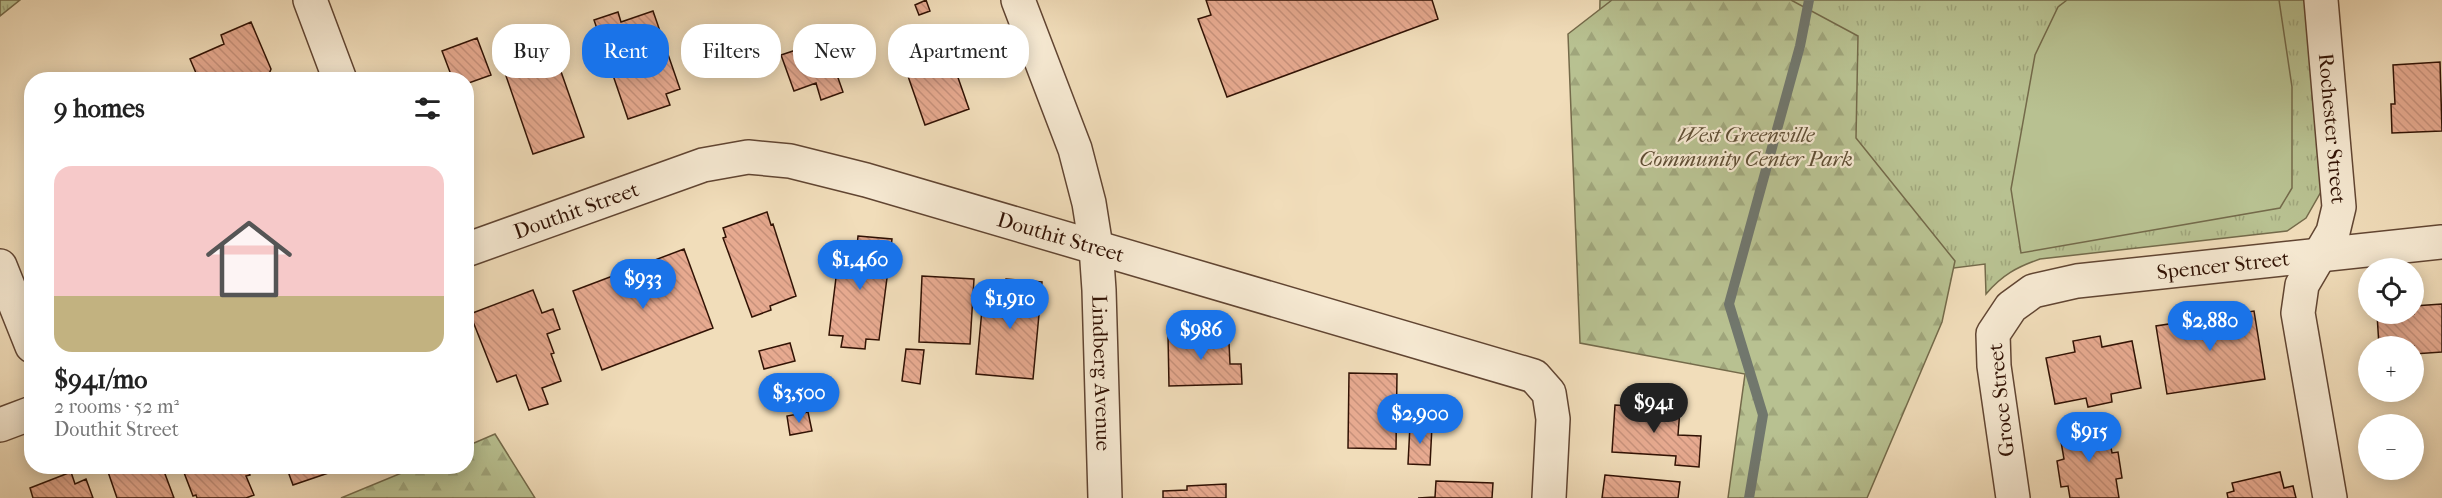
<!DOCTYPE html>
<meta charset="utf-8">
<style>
body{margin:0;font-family:"IM FELL French Canon",serif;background:#f6f6f6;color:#222;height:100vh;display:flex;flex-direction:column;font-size:22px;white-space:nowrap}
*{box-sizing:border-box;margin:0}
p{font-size:20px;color:#767676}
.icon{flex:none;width:33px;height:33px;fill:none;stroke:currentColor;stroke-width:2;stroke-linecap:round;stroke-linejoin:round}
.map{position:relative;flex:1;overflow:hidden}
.drawer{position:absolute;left:24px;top:72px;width:450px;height:402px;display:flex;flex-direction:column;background:#fff;border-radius:24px;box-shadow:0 3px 15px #0003}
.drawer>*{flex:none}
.guide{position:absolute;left:492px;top:24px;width:570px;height:54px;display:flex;gap:12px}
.fabs{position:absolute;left:2358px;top:258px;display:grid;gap:12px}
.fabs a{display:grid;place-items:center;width:66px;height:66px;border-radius:50%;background:#fff;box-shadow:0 3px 15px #0003;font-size:30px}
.price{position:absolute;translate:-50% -51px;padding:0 14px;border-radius:21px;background:#1a73e8;color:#fff;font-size:20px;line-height:39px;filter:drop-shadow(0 2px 3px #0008)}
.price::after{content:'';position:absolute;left:50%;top:36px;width:18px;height:14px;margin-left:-9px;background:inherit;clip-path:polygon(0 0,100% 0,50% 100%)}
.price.active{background:#222;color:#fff}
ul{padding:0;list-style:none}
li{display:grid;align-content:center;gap:12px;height:318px;padding:0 30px}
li+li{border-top:2px solid #e0e0e0}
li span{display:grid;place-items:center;height:186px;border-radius:18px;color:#555}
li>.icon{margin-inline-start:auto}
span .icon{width:108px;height:108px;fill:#fffc;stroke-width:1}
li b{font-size:26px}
h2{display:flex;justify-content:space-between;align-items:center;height:72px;padding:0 30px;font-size:26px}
.tag{padding:0 21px;border-radius:24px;background:#fff;box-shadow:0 3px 15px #0003;font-size:21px;line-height:54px}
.tag.active{background:#1a73e8;color:#fff}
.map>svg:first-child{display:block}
.grass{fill:url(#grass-tufts);stroke:#746a4a;stroke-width:1.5}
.forest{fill:url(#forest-firs);stroke:#746a4a;stroke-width:1.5}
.pitch{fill:#b8c191;stroke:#746a4a;stroke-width:1.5}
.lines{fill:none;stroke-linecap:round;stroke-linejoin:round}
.stream{stroke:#71776d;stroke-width:10}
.building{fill:url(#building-back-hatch);stroke:#311204;stroke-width:1.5}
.minor-casing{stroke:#614532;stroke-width:36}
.minor{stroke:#f6e9d2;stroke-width:33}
.labels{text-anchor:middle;stroke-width:4.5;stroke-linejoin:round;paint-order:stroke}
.street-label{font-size:21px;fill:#311204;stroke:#f6e9d2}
.park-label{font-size:21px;font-style:italic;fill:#604f35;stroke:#f6e9d2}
</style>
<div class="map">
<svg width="2442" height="498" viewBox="0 0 2442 498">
<defs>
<pattern id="grass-tufts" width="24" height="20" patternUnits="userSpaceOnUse" patternTransform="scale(1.5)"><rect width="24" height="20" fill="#b8c191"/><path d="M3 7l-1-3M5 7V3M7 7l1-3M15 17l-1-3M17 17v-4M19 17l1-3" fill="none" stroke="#9fa57b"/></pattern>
<pattern id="forest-firs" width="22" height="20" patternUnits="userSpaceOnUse" patternTransform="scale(1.5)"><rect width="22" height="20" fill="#b8c191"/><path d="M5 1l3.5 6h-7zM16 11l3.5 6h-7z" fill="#9fa57b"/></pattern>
<pattern id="building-back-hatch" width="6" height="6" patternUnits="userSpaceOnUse" patternTransform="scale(1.5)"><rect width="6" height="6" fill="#e7aa90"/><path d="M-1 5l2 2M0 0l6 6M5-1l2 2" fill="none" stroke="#c7917b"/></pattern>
</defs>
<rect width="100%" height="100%" fill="#f1ddba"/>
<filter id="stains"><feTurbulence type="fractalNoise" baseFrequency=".00333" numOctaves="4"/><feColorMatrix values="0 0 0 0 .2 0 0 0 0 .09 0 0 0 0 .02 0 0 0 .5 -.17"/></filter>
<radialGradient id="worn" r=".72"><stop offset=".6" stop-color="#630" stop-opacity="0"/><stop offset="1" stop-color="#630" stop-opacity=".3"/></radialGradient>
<!-- grass -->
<path class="grass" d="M0 0H20L0 16Z
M1600 0H2309L2322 190 2306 218 2287 231 2040 259C2017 267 2002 275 1986 294L1985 264 1594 313Z"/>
<!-- forest -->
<path class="forest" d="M1612 0H1791L1858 36 1856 138 1955 261 1942 322 1867 498H1728L1745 374 1580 343 1568 34Z
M495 434 535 498H341L416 467 466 466 467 446Z"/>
<!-- pitch -->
<path class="pitch" d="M2067 0H2279L2292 87V188L2280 208 2021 253 2011 189 2035 55 2058 7Z"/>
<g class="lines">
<!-- stream -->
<path class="stream" d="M1749 498 1763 415 1729 304 1800 46 1809 0"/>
</g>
<!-- building -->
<path class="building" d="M926 0 930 11 919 15 915 5Z
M1206 0H1432L1438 19 1227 97 1198 19 1211 15Z
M653 11 680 89 666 94 670 105 628 119 594 20 618 12 621 22Z
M251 22 271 69 268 77 264 80H199L190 59 224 44 221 35Z
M920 27 923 35 941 29 969 109 925 125 894 36Z
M546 29 584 137 533 154 496 47Z
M477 38 491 75 466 84V80H453L442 51Z
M805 47 810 61 834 52 842 74 837 75 843 92 821 100 816 83 794 91 781 55Z
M2440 62 2442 131 2392 133 2391 104H2395L2393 65Z
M767 212 771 225 773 224 796 296 770 306 771 310 752 317 723 238 726 237 723 228Z
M858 236 892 239 879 340 866 339 865 349 841 347 843 336 829 335 840 245 857 247Z
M684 249 713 328 602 370 573 291Z
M922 276 974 279 970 344 919 342Z
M1006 279 1042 282 1033 379 976 374 984 288 1005 290Z
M533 290 542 313 553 309 560 329 547 334 554 353 551 354 561 381 542 388 548 404 529 410 516 375 497 382 470 314Z
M2442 304V352L2414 354V346H2379L2377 314H2414V306Z
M2254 311 2265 379 2167 394 2156 326Z
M1220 333V343H1229L1230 364H1241L1242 384 1169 386 1168 335Z
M2100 336 2102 347 2132 341 2141 388 2111 394 2112 402 2088 407 2086 398 2055 404 2046 358 2075 352 2073 341Z
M790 343 795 361 764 369 759 351Z
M906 349 924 350 920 384 902 381Z
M1349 373 1397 374 1396 449 1348 448Z
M1615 405 1680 409 1678 435 1701 436 1699 467 1675 465 1676 456 1612 452Z
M808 412 812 431 790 435 787 416Z
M2106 422 2112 453 2118 452 2122 478 2116 479 2119 498H2070L2068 486 2061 487 2057 461 2064 459 2059 430Z
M1410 425 1432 426 1430 465 1408 464Z
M106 466H162L174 498H117Z
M186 466H247L250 475 246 476 254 495 246 498H197L196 495 193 496 183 470 187 468Z
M286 466H349L293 485Z
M71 472 75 484 86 479 93 498H33L30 488Z
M2280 472 2284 488 2293 486 2296 498H2228L2227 493 2234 491 2232 483Z
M1605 475 1680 482 1678 498H1602Z
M1436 481 1493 483 1492 498H1418L1435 497Z
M1226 484V498H1163V491L1187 490V486Z"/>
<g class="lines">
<defs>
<g id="minor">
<path d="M310 0 340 80"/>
<path id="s1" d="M1018 0 1075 149 1089 203 1096 247 1099 290 1105 498"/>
<path id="s2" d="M2321 0 2339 207 2333 232 2302 285 2298 313 2330 498"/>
<path id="s3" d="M466 250 703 165 748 157 790 161 866 180 1534 376 1549 393 1553 419 1549 498"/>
<path d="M0 266 32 346"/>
<path d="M0 425 32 413"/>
<path id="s4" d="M2013 498 1994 366 1993 334 2011 307 2033 291 2077 281 2442 242"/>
</g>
</defs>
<!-- minor casing -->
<use href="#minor" class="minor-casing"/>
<!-- minor -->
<use href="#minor" class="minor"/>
</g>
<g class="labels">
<!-- street labels -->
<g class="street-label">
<text dy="7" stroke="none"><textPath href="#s2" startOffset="129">Rochester Street</textPath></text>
<text dy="7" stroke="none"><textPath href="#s3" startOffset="117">Douthit Street</textPath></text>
<text dy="7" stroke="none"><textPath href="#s3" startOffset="621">Douthit Street</textPath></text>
<text dy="7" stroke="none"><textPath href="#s4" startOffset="417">Spencer Street</textPath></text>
<text dy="7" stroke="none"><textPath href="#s1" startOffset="386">Lindberg Avenue</textPath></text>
<text transform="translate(2001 400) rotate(-96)" y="7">Groce Street</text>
</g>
<!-- park labels -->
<g class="park-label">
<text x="1746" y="142">West Greenville<tspan x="1746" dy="24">Community Center Park</tspan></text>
</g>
</g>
<rect width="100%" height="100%" filter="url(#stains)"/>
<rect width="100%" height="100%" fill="url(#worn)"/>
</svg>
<div class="fabs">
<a><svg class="icon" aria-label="locate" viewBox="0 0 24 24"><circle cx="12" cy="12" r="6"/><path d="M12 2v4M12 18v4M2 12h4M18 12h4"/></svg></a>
<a>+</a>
<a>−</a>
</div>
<b class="price" style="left:860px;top:291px">$1,460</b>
<b class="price" style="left:643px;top:310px">$933</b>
<b class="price" style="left:1010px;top:330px">$1,910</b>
<b class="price" style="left:2210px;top:352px">$2,880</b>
<b class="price" style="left:1201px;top:361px">$986</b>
<b class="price" style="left:799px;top:424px">$3,500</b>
<b class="price active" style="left:1654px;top:434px">$941</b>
<b class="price" style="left:1420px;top:445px">$2,900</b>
<b class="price" style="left:2089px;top:463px">$915</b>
<div class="guide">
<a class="tag">Buy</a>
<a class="tag active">Rent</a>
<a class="tag">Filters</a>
<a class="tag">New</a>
<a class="tag">Apartment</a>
</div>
<section class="drawer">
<h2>9 homes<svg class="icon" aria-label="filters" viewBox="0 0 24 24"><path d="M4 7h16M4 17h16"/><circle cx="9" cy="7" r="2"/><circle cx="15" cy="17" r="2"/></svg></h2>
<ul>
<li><span style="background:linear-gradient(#f6c9c9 70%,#c2b280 0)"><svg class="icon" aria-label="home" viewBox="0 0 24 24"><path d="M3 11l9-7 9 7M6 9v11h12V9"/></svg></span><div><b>$941/mo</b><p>2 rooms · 52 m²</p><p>Douthit Street</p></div></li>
</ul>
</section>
</div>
